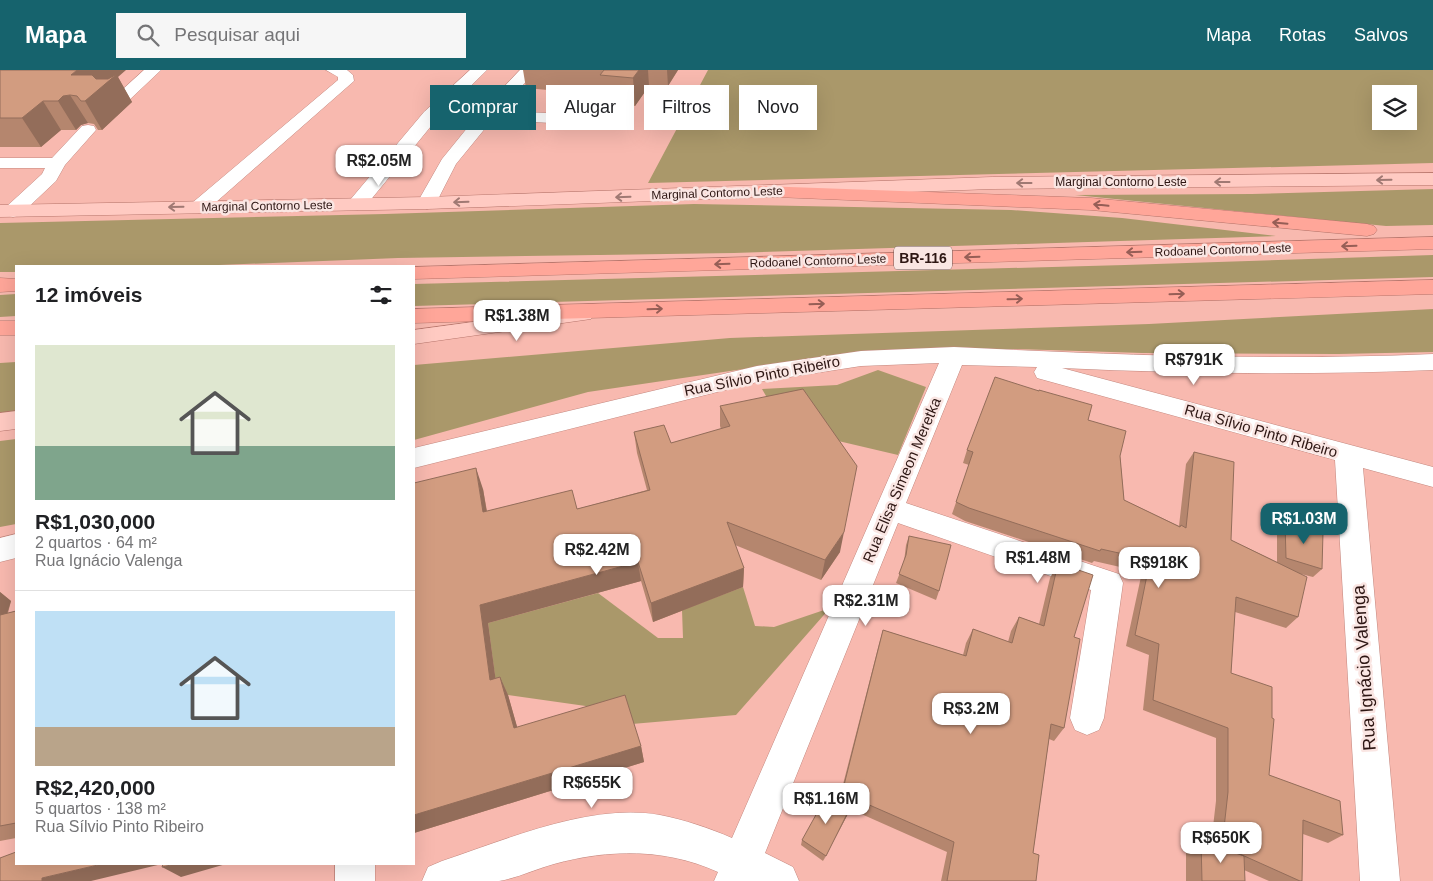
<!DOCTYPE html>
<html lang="pt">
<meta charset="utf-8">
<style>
body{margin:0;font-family:Helvetica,sans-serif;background:#f6f6f6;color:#202124;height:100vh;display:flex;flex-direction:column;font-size:19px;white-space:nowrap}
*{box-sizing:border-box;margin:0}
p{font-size:16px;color:#757577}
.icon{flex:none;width:28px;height:28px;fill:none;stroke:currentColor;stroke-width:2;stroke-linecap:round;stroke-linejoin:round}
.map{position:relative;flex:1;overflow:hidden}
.sheet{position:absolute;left:15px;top:195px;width:400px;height:600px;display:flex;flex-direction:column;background:#fff;border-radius:0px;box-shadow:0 5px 20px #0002}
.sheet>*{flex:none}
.hud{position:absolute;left:430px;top:15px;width:475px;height:45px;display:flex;gap:10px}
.buttons{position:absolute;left:1372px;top:15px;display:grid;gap:10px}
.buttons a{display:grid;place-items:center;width:45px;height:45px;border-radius:0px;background:#fff;box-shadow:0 5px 20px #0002;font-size:25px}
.price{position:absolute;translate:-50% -42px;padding:0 11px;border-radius:10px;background:#fff;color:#222;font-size:16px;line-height:32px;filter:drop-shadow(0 1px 2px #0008)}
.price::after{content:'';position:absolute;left:50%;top:30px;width:15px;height:11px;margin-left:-8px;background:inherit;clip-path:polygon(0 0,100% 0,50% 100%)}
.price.active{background:#16636d;color:#fff}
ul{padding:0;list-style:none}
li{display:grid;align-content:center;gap:10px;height:265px;padding:0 20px}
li+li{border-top:1px solid #e0e0e0}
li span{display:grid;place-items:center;height:155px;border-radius:0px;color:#555}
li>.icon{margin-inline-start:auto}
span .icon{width:90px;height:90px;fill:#fffc;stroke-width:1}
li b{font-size:21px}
h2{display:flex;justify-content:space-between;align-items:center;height:60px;padding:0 20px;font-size:21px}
.pill{padding:0 18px;border-radius:0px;background:#fff;box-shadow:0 5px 20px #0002;font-size:18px;line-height:45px}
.pill.active{background:#16636d;color:#fff}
header{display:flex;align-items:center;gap:30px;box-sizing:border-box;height:70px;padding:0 25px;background:#16636d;color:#fff}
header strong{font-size:24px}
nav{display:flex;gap:28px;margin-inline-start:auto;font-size:18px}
.search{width:350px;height:45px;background:#f6f6f6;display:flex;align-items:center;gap:12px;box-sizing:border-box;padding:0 18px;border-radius:0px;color:#757577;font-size:19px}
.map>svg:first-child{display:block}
.green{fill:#aa986a;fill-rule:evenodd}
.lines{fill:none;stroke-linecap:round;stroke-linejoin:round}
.minor-casing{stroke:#c3877e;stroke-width:1}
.major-casing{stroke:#b6746a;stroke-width:1}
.highway-casing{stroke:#b6746a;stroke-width:1}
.minor{fill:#fff;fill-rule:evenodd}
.major{fill:#ffcac2;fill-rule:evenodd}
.highway{fill:#ffa699;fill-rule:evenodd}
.wall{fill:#b5866e}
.shaded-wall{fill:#936d5a}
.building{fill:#d29c80;stroke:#936d5a}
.oneway{stroke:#a07973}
.oneway2{stroke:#965e56}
.labels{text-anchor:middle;stroke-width:5;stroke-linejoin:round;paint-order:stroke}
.far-street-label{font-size:12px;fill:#2d1613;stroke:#fae6e3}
.shield{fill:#fae6e3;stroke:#6a5451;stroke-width:1}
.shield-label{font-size:14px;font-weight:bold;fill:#2d1613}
.street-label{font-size:15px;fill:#2d1613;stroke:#fae6e3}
.near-street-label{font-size:18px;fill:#2d1613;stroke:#fae6e3}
</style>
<header>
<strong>Mapa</strong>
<div class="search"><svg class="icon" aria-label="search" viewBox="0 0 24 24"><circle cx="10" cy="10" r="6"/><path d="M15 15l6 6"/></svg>Pesquisar aqui</div>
<nav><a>Mapa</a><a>Rotas</a><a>Salvos</a></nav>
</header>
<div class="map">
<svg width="1433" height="811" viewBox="0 0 1433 811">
<rect width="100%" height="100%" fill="#f8b9af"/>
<!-- green -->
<path class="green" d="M708 0H1433V93L648 113ZM1381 24H1409V51H1381Z
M1433 119V155L1386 156 1075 125 1252 124Z
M694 134 1011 140 1122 148 1276 166 734 183 398 188 194 196H16V202H0V153L385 144Z
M1433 185V207L414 236V214L1125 195Z
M16 224V246L0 247V225Z
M1433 239V282L1338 284 1142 283 1016 279 865 281 588 322 414 370V295L730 268 1149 254Z
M16 292V343L0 346V293Z
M878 300 926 317 898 385 817 366 777 345 762 319 837 315Z
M16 369V454L0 457V371Z
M743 517 755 556 774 557 830 538 736 645 632 654 628 642 508 625 496 614 488 553 598 523 658 568H683L682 540Z"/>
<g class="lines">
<defs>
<path id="minor" d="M144 0H161L124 35H112L110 32 112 29Z
M326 0H347L353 5 354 11 206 141 199 143 192 141 189 137 192 133 338 10V7Z
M470 0H487L436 50 364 138 357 140 350 138 347 134 350 130 424 42Z
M520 0H536L500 41 612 46 618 47 620 51 618 55 612 56 492 50 456 94 434 137 427 139 420 137 417 133 442 89 481 41Z
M88 55 94 56 96 60 65 95 56 111 20 145 13 147 6 145 3 141 6 137 42 104 45 98H0V88H52L82 56Z
M954 277C1114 285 1273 291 1433 284V300C1309 305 1186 304 1062 298L1433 397V417L1363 398 1400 811H1360L1335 390 1037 308 1034 302 1037 297 962 295 906 433 1119 504 1123 513 1104 648 1099 660 1087 665 1075 660 1070 648 1091 520 898 453 765 783 793 797 799 811H714L718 802C665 778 609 779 554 794 536 799 517 808 499 811 476 811 445 811 422 811L428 797 442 791C508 769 590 733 660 745 685 750 709 758 732 768L939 293 861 296 757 312 414 398V378L757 296 861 281Z
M16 464V488L0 492V468Z
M335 794H375V811H335Z"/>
<path id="major" d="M1433 103V115L992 119 427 139 0 147V135L427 127 992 107Z
M583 237 591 239 594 244 591 249 414 274V260Z
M16 341V359L0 361V343Z"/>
<path id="highway" d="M759 116 1091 128 1367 154 1374 156 1377 160 1374 164 1367 166 1091 140 752 126 750 122 752 118Z
M1433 167V179L414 209V197Z
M0 208 16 209V221L0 222Z
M1433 210V224L414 253V239Z
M0 251H16V265H0Z"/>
</defs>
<!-- minor casing -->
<use href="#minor" class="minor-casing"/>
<!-- major casing -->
<use href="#major" class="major-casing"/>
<!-- highway casing -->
<use href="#highway" class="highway-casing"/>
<!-- minor -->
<use href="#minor" class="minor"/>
<!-- major -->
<use href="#major" class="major"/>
<!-- highway -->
<use href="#highway" class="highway"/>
</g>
<!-- wall -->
<path class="wall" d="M0 0 118 7 132 32 102 60H98L94 54 88 53 81 55 76 60H61L41 77H0Z
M523 0H678L668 16H649L635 36 603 33 602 25 526 18Z
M720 336 840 482 821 510 735 475 744 498 743 517 653 552 641 511 488 553 495 608 500 607 508 625 517 657 641 676 644 692 414 763 483 419 487 441 577 439 647 420 637 383 634 362 671 373 721 359 720 356Z
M1088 350 1120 386 1124 430 1179 456 1186 394 1194 382 1231 470 1277 492V461L1285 453 1322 499 1313 507 1301 504 1298 547 1286 558 1235 542 1231 603 1269 705 1343 765 1328 773 1303 764 1302 811H1269L1244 800 1245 811H1186V781L1201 771 1211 774 1216 731V668L1143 640 1149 585 1126 576 1142 502 1094 491 1092 493 965 451 952 444 969 395 963 393 967 380Z
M909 466 939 521 936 530 896 513 904 492 906 475Z
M1058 493 1074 567 1064 658 1054 671 1049 669 1033 783 1036 811H941L947 782 850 739 823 791 801 775 802 770 839 730 879 574 883 560 963 585 966 573 973 559 1008 572 1011 561 1019 547 1039 554 1050 508Z
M0 522 11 531 8 543 16 541V768L0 771Z"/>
<!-- shaded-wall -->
<path class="shaded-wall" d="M77 0H126L118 7 132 32 102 60 85 31 71 5Z
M639 0H648L649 16 635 36 633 8Z
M667 0H678L668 16Z
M70 25 88 53 81 55 76 60 58 31 63 26Z
M43 31 61 60 41 77 22 48Z
M476 398 483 419 490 462 483 442Z
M844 462 840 482 821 510 825 490Z
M638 492 641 511 488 553 498 627 490 610 480 535Z
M744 498 743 517 653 552 651 533Z
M0 522 11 531 1 563H0Z
M500 607 508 625 522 674 514 658Z
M641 676 644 692 414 763V745Z
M850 738 848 744 823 791 826 786Z
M102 794H162L91 811H42V808Z
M175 794H226L181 807 162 797Z"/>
<!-- building -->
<path class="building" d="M0 0H77L71 5H92L96 9H108L117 4 85 31H81L77 26 70 25 63 26 58 31H43L22 48H0Z
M604 0H639L633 8 600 5Z
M995 307 1039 321V320L1092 335 1088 350 1126 361 1120 386 1124 430 1180 457 1181 455 1186 458 1194 382 1234 392 1231 470 1307 507 1298 547 1236 527 1231 603 1272 617V648L1274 649 1269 705 1340 731 1343 765 1303 750 1302 811H1300L1222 776 1228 722V658L1153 630 1159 574 1135 565 1150 490 1101 479 1100 481 969 438 956 432 973 382 967 380Z
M803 319 857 396 844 462 825 490 727 452 744 498 651 533 638 492 480 535 490 610 500 607 514 658 625 625 641 676 414 745V413L476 398 483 442 572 420 577 439 650 420 634 362 664 355 671 373 730 356 720 336Z
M1285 453 1323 462 1322 499 1286 488Z
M909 466 951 475 939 521 899 504 906 485Z
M1058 493 1093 505 1074 567 1080 569 1064 658 1051 654 1033 783 1039 785 1036 811H947L954 772 842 723 883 560 966 586 973 559 1012 573 1019 547 1044 556Z
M16 541V753L0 756V545Z
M828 723 850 738 826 786 802 770Z
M1201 771 1244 786 1245 811H1202Z
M16 782V794H102L42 808V811H0V788Z
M163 794H175L162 797Z"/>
<!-- one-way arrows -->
<defs><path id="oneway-shaft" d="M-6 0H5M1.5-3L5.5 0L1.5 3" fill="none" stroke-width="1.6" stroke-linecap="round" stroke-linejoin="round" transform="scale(1.25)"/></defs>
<g class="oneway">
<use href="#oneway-shaft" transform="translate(1384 110) rotate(179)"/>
<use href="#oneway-shaft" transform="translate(1222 112) rotate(180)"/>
<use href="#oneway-shaft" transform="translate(1024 113) rotate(180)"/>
<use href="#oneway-shaft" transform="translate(623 127) rotate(178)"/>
<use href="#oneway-shaft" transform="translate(461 132) rotate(178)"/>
<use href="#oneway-shaft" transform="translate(176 137) rotate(179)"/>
</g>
<g class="oneway2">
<use href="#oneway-shaft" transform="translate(1101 135) rotate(-174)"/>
<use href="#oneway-shaft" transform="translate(1280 153) rotate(-175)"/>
<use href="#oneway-shaft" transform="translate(1349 176) rotate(178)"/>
<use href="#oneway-shaft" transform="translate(1134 182) rotate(178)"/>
<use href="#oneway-shaft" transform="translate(972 187) rotate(178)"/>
<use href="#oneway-shaft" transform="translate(722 194) rotate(178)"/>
<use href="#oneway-shaft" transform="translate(1177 224) rotate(-2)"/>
<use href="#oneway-shaft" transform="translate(1015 229) rotate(-2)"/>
<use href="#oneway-shaft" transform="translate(817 234) rotate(-2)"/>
<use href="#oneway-shaft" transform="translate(655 239) rotate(-2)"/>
</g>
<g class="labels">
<!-- far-street labels -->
<g class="far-street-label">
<text x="1121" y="116">Marginal Contorno Leste</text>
<text transform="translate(717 123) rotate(-2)" y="4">Marginal Contorno Leste</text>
<text transform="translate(267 136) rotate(-1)" y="4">Marginal Contorno Leste</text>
<text transform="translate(1223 180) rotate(-2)" y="4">Rodoanel Contorno Leste</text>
<text transform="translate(818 191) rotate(-2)" y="4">Rodoanel Contorno Leste</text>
</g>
<!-- shield labels -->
<rect class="shield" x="894" y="176.5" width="58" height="23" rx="4"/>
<g class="shield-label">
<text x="923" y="193">BR-116</text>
</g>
<!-- street labels -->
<g class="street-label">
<text transform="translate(762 306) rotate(-11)" y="5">Rua Sílvio Pinto Ribeiro</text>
<text transform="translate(1261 361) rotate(16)" y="5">Rua Sílvio Pinto Ribeiro</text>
<text transform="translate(902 410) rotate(-67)" y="5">Rua Elisa Simeon Meretka</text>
</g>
<!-- near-street labels -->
<g class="near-street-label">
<text transform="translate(1364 598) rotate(-94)" y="6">Rua Ignácio Valenga</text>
</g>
</g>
</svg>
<div class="buttons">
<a><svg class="icon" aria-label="layers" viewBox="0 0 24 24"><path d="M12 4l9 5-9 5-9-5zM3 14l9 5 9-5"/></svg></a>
</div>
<b class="price" style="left:379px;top:117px">R$2.05M</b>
<b class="price" style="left:517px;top:272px">R$1.38M</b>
<b class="price" style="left:1194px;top:316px">R$791K</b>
<b class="price active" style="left:1304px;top:475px">R$1.03M</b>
<b class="price" style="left:597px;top:506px">R$2.42M</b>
<b class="price" style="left:1038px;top:514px">R$1.48M</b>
<b class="price" style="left:1159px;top:519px">R$918K</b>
<b class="price" style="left:866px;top:557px">R$2.31M</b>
<b class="price" style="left:971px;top:665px">R$3.2M</b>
<b class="price" style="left:592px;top:739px">R$655K</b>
<b class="price" style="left:826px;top:755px">R$1.16M</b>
<b class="price" style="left:1221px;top:794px">R$650K</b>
<div class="hud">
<a class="pill active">Comprar</a>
<a class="pill">Alugar</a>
<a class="pill">Filtros</a>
<a class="pill">Novo</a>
</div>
<section class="sheet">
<h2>12 imóveis<svg class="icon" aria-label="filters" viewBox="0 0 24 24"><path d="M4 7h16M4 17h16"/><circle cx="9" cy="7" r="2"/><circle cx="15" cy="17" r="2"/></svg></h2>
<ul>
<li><span style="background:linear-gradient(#dfe7d0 65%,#7fa58c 0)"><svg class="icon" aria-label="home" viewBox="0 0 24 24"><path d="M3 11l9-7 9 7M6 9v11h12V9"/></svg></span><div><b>R$1,030,000</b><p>2 quartos · 64 m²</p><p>Rua Ignácio Valenga</p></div></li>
<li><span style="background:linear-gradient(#bfe0f5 75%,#b9a48a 0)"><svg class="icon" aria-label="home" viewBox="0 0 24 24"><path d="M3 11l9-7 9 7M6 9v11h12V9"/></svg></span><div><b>R$2,420,000</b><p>5 quartos · 138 m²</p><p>Rua Sílvio Pinto Ribeiro</p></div></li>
</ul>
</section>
</div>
